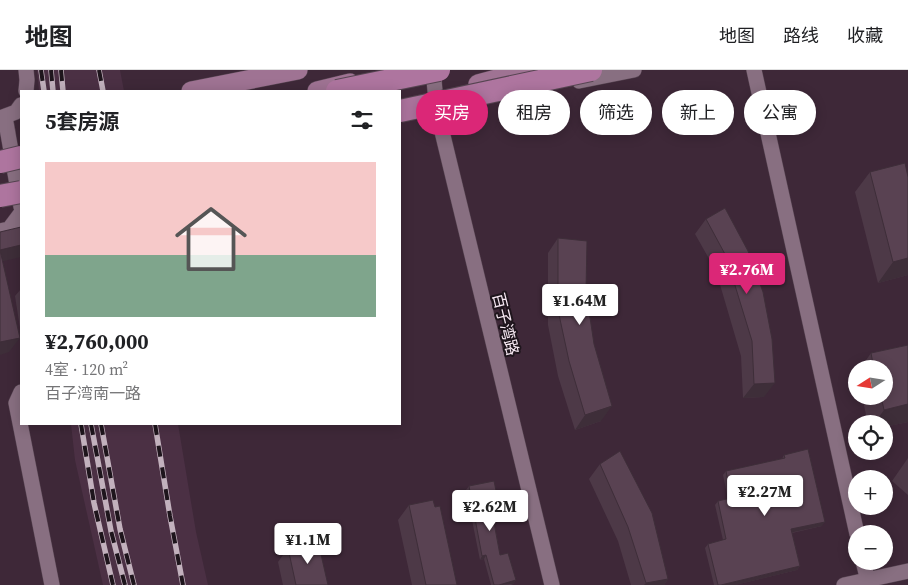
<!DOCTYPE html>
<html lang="zh">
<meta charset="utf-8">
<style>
body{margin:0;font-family:"Source Serif 4","Noto Sans SC",serif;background:#f2f2f2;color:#202124;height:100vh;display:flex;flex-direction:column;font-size:19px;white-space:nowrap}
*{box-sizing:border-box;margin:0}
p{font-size:16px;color:#757577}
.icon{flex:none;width:28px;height:28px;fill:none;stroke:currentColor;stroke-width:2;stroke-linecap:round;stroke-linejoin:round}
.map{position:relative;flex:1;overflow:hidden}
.drawer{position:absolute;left:20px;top:20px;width:381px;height:335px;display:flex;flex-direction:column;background:#fff;border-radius:0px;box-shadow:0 2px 12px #0003}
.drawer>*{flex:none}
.banner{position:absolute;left:416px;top:20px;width:416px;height:45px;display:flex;gap:10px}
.needle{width:32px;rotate:258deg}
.buttons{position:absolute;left:848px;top:290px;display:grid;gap:10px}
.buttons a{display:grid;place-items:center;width:45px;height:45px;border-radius:50%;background:#fff;box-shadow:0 2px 12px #0003;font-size:25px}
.price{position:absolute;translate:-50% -42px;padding:0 11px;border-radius:5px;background:#fff;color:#222;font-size:16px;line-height:32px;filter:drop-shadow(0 1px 2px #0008)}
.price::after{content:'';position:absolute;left:50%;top:30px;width:15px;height:11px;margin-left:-8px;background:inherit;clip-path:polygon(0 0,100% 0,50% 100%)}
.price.current{background:#db2777;color:#fff}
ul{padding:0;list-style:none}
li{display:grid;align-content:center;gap:10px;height:265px;padding:0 25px}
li+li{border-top:1px solid #e0e0e0}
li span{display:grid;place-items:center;height:155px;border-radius:0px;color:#555}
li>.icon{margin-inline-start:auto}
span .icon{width:90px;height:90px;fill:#fffc;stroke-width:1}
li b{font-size:21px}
h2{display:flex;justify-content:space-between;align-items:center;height:60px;padding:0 25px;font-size:21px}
.chip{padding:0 18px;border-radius:22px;background:#fff;box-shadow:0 2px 12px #0003;font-size:18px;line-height:45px}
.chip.current{background:#db2777;color:#fff}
header{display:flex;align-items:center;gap:30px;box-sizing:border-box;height:70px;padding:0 25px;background:#fff;border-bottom:1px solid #e0e0e0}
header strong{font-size:24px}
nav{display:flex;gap:28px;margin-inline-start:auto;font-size:18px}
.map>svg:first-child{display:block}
.built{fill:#4b3044}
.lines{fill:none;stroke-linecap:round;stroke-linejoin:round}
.minor-tunnel{stroke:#5a4554;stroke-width:15;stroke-dasharray:15 8;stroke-linecap:butt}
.minor-casing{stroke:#574552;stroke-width:16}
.major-casing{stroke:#574552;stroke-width:20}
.minor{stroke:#886f81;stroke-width:15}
.major{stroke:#9f7393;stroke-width:19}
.rail-casing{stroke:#c2b1bd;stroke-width:5.5}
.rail{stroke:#1e151c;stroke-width:4;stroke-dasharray:11;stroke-linecap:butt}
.highway-bridge-casing{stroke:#574552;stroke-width:24;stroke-linecap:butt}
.highway-bridge{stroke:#ae759f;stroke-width:22}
.wall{fill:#4d3947}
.shaded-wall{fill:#3e2e39}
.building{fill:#594252;stroke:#3e2e39}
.labels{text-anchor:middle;stroke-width:4;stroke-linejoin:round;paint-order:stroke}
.street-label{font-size:16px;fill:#f8eaf4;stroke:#1e151c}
</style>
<header>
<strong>地图</strong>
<nav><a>地图</a><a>路线</a><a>收藏</a></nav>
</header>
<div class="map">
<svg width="908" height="515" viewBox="0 0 908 515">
<rect width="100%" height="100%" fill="#3e2838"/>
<!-- built -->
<path class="built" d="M37 0H120L124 21H39Z
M71 354H178L196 462 208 515H103L75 390Z"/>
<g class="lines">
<!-- minor-tunnel -->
<path class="minor-tunnel" d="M0 59 21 55"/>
<defs>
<path id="minor" d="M433 0 437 41 552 515
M754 0 857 464
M579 11 634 0
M26 21 27 10 26 0
M5 47 21 137
M0 48 16 42 21 35
M0 161 9 159 21 143
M21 322 16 333 52 515
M863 491 869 515
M844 515 908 501"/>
<path id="major" d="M478 14 529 0
M191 21 298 0
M317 21 350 13"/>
</defs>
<!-- minor casing -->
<use href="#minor" class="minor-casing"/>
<!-- major casing -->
<use href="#major" class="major-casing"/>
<!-- minor -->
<use href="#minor" class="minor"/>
<!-- major -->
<use href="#major" class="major"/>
<defs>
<path id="rail" d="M41 0 44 21
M51 0 53 21
M61 0 63 21
M99 0 103 21
M81 354 94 433 113 515
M91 354 111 461 125 515
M101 354 120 459 134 515
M155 354 170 446 183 515"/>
</defs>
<!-- rail casing -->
<use href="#rail" class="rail-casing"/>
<!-- rail -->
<use href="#rail" class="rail"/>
<defs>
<path id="highway-bridge" d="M337 21 439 0
M400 41 591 0
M0 92 21 87
M0 126 21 122"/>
</defs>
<!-- highway-bridge casing -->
<use href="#highway-bridge" class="highway-bridge-casing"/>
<!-- highway-bridge -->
<use href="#highway-bridge" class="highway-bridge"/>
</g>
<!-- wall -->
<path class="wall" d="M870 102 908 107V205L878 213 855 122Z
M725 138 764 327 743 328 741 286 716 201 695 164 706 149Z
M558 168 586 221 601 351 575 360 558 306 548 255V183Z
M21 219V258H20L15 226Z
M908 275V352L884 357V354H868L862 326H884V299H860L871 283Z
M784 385 822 456 792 463 800 496 797 500 735 515H714L705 478 708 474 723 470 715 435 718 431 728 429 723 405 726 401 782 389Z
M908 388V425L892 411Z
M600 394 668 509 664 515H631L618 471 589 409Z
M469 416 500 440 497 444 493 445 500 485 516 510 513 514 511 515H491L484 489 480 490 466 420Z
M409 435 435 437 457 515H412L398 450Z
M288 478 314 481 328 515H283L278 492Z"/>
<!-- shaded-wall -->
<path class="shaded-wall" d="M21 175V187L0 192V180Z
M908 188V205L878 213 893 192Z
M20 268 9 282 0 285V272Z
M775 313 764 327 743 328 754 314Z
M908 334V352L884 357V354H874L884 340Z
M612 336 601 351 575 360 585 345Z
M500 440 497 444 490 446 492 442Z
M825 452 822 456 789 463 791 459Z
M486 485 484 489 480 490 482 486Z
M800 496 797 500 735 515H721Z
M668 509 664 515H644L646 513Z
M516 510 513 514 499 515Z"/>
<!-- building -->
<path class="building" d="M905 93 908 107V188L893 192 870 102Z
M725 138 748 181 763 222 772 269 775 313 754 314 752 271 726 186 706 149Z
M21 157V175L0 180 20 268 0 272V162Z
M558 168 587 171 586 221 594 274 612 336 585 345 569 291 558 240Z
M908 275V334L884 340 881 326H884V299H874L871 283Z
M808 379 825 452 791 459 800 496 721 515H718L708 474 726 469 718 431 731 428 726 401 785 388 784 385Z
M620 381 652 443 668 509 646 513 628 457 600 394Z
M494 411 500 440 492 442 500 485 508 483 516 510 499 515H494L486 485 482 486 469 416Z
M433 430 435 437 440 436 457 515H426L409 435Z
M312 472 314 481 320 480 328 515H296L288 478Z"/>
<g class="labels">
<!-- street labels -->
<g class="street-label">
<text transform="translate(506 254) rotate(76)" y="6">百子湾路</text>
</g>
</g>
</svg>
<div class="buttons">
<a><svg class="needle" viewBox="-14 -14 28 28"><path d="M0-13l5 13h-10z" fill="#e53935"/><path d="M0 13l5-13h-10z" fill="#757577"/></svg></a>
<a><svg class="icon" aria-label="locate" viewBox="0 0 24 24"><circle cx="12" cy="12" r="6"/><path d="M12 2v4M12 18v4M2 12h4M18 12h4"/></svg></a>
<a>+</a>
<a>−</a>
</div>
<b class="price current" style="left:747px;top:225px">¥2.76M</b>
<b class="price" style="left:580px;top:256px">¥1.64M</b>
<b class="price" style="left:765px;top:447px">¥2.27M</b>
<b class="price" style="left:490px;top:462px">¥2.62M</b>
<b class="price" style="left:308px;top:495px">¥1.1M</b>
<div class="banner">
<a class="chip current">买房</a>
<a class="chip">租房</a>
<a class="chip">筛选</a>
<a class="chip">新上</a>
<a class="chip">公寓</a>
</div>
<section class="drawer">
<h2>5套房源<svg class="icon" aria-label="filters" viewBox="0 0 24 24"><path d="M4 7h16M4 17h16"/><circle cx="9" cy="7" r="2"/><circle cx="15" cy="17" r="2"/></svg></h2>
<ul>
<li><span style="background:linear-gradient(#f6c9c9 60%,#7fa58c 0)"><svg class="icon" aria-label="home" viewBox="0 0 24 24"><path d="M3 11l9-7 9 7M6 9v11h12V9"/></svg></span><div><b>¥2,760,000</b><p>4室 · 120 m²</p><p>百子湾南一路</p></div></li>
</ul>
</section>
</div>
